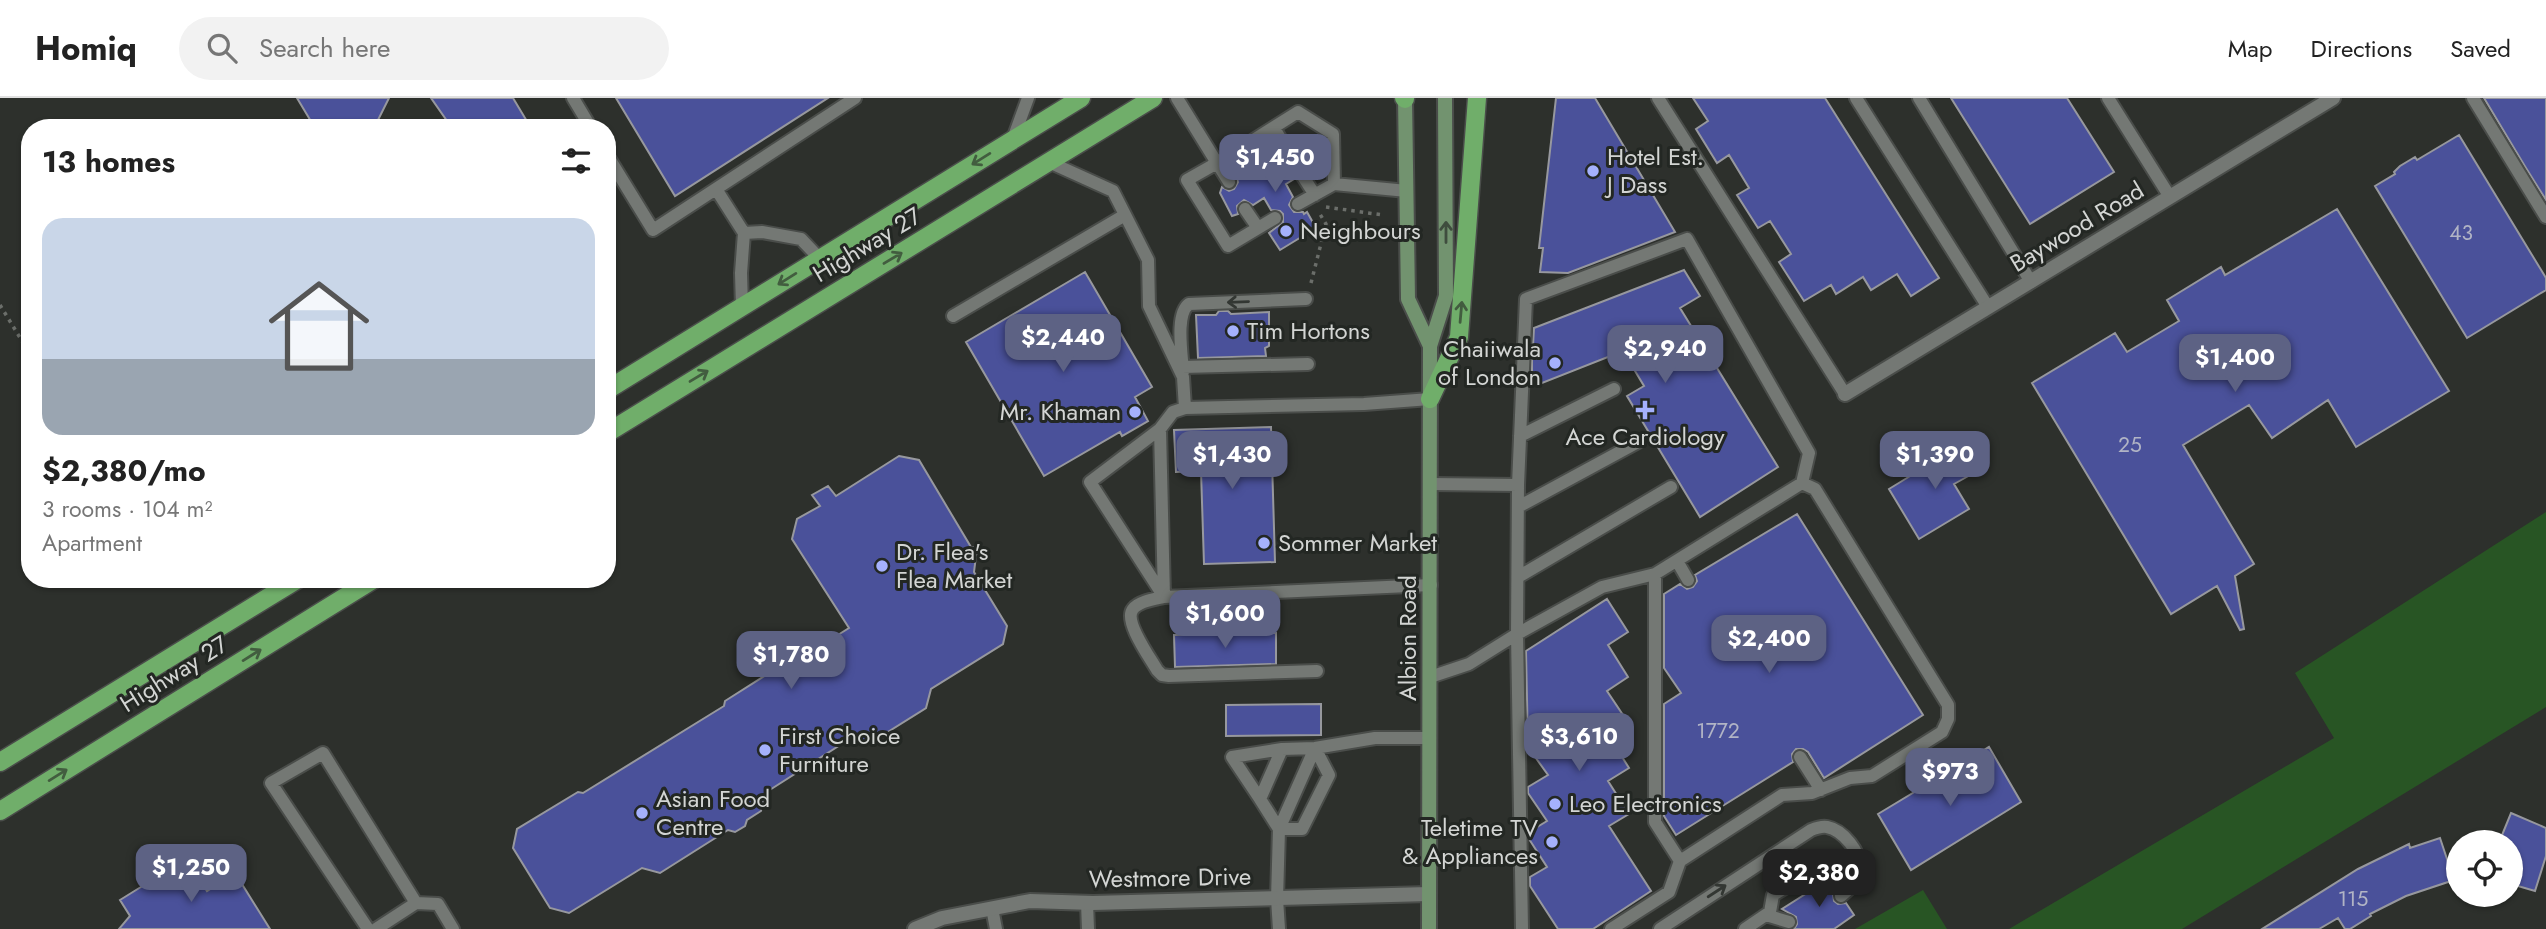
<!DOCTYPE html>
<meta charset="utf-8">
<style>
body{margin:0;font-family:Jost,sans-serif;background:#f2f2f2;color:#222;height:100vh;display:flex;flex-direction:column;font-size:26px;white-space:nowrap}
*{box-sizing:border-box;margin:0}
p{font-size:23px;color:#767676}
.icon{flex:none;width:38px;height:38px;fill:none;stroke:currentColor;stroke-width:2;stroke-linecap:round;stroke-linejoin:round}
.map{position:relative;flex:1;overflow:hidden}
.side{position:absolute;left:21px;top:21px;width:595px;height:469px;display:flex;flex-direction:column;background:#fff;border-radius:28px;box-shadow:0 2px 5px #0004}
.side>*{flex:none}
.tools{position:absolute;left:2446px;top:732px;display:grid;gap:14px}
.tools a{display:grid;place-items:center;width:77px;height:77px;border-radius:50%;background:#fff;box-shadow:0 2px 5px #0004;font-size:35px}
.price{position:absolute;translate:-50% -60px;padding:0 16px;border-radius:14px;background:#5d6284;color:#fff;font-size:23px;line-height:46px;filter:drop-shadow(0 2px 4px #0008)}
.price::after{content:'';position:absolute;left:50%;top:42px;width:21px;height:16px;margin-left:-10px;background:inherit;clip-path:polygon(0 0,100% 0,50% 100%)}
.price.active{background:#222;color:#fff}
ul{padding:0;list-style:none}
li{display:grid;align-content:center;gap:14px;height:371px;padding:0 21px}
li span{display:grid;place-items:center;height:217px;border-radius:21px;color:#555}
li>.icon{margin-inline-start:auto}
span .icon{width:126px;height:126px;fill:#fffc;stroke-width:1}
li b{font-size:30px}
h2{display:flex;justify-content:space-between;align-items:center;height:84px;padding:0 21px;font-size:30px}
header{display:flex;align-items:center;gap:42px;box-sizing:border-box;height:98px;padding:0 35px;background:#fff;border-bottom:2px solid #e0e0e0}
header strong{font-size:33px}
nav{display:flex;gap:38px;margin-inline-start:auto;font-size:24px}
.search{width:490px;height:63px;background:#f2f2f2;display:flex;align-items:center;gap:18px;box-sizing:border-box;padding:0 24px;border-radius:38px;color:#767676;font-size:26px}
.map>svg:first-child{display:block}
.green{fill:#285524}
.building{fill:#4a519a;stroke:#97989e;stroke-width:2}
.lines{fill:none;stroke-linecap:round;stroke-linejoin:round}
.service-casing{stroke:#4a4d4a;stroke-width:16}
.minor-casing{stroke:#4a4d4a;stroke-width:18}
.tertiary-casing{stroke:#4a4d4a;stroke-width:18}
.secondary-casing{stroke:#4a4d4a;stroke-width:18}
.primary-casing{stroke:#4a4d4a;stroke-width:21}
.path{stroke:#6b6e6a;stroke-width:3.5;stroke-dasharray:3.5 5;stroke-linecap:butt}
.service{stroke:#747874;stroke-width:12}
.minor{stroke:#747874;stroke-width:14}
.tertiary{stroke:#747874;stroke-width:14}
.secondary{stroke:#72936f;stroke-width:14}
.primary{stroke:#70ae6a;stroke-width:18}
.oneway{stroke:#425d3f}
.oneway2{stroke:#3f4d3e}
.oneway3{stroke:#333733}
.poi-dot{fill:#a5b1fc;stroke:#232723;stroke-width:2.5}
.labels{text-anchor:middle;stroke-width:6;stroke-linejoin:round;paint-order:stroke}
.number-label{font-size:21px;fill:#b1b4c5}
.poi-label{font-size:24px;fill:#d3d5d3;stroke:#232723;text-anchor:start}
.street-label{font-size:24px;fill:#d3d5d3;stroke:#232723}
</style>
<header>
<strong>Homiq</strong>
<div class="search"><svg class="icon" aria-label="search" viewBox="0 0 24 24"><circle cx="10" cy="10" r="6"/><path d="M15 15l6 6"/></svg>Search here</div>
<nav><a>Map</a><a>Directions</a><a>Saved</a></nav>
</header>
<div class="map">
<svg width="2546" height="831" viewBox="0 0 2546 831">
<rect width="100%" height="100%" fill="#2d302c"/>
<!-- green -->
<path class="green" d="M2546 414V609L2182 831H2009L2334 640 2295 575Z
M1923 792 1947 831H1855Z"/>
<!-- building -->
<path class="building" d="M297 0H389L374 30H315Z
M431 0H513L531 30H452Z
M616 0H828L675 98Z
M1556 0H1595L1675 134 1568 175 1540 174 1543 150H1539Z
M1693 0H1825L1939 180 1911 198 1897 176 1871 192 1863 179 1836 196 1831 187 1804 203 1779 164 1791 156 1770 123 1758 130 1737 97 1749 90 1729 57 1717 65 1696 31 1708 23Z
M1951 0H2067L2114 74 2030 126Z
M2484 0H2546V102L2526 70Z
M2459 37 2546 180V192L2467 240 2375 88 2395 76 2394 74 2400 68 2415 59 2417 62Z
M1301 42 1315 63 1309 72 1302 68 1297 70 1293 77 1294 81 1286 86 1293 99 1289 107 1294 114H1303L1304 116 1307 114 1316 130 1280 152 1269 135 1283 124V116L1280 113 1271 112 1264 100 1253 107 1244 102 1237 108 1238 116 1232 118 1220 95 1222 89 1229 93 1234 91 1238 84 1237 80 1253 69 1260 74 1266 72 1270 66 1268 60 1278 54 1285 59 1291 57 1295 51 1293 45Z
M2337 111 2449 293 2356 349 2328 302 2272 340 2249 307 2183 347 2254 466 2235 478 2244 531 2240 532 2217 488 2171 516 2032 285 2115 235 2127 254 2179 223 2167 202 2221 169 2225 177Z
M1684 172 1700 198 1680 210 1778 369 1700 419 1627 298 1644 288 1623 253 1537 287 1532 273V256L1535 255 1533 248 1534 230Z
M1085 174 1152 289 1135 299 1148 323 1122 338 1120 334 1044 378 966 244Z
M1219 213H1228L1231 216 1269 214V248L1265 250 1266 258 1198 260 1196 217H1216Z
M1271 329 1275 464 1204 466 1201 373 1176 374 1174 332Z
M1964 345 1981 371 1954 386 1969 411 1919 441 1889 391Z
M899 358 919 362 971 449 977 450 974 474 1007 528 1003 546 931 591 926 610 867 647 848 642 765 695 761 713 747 722 745 728 735 734 728 732 660 775 642 770 569 815 550 810 513 750 517 731 578 694 583 695 724 608 725 603 785 565 790 567 849 530 792 441 797 421 820 408 812 397 828 388 836 398Z
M1797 416 1923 617 1824 680 1808 654 1803 651H1796L1792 656 1793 664 1676 737 1664 718V606L1681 595 1664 570V496L1680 486 1687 491 1693 489 1697 483 1695 477Z
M1607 501 1628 534 1608 547 1628 579 1607 593 1629 626 1609 638 1629 670 1608 683 1629 716 1609 728 1651 793 1593 831H1558L1530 788V779L1547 769 1529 741V734L1547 723 1528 695V689L1548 677 1528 649 1526 553Z
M1232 535H1276V566L1175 569 1174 537Z
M1321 606V637L1226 638V607Z
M1989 649 2021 704 1911 772 1878 716Z
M2511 715 2546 730V758L2535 793 2511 786V744L2500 742Z
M2440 740 2454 782 2406 798 2370 816 2371 818 2350 831H2345L2338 820 2319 831H2262L2358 771 2409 746 2410 750Z
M186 761 207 793 235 775 270 831H119L130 818 120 802Z
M1829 781 1836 791 1833 795 1834 803 1838 806 1846 805 1854 817 1834 831H1794L1797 826 1796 819 1782 811Z"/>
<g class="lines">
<defs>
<path id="service" d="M573 0 591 30
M1177 0 1217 65 1298 14 1333 36 1334 86 1407 93
M1658 0 1845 296
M1856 0 1988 209
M1919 0 2031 184
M2108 0 2170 99
M2473 0 2546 119
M1274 30 1286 50
M1013 41 1028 0
M1249 45 1261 65
M607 57 653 132 855 0
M1049 64 1113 93 1148 162 1149 208 1183 279 1185 310 1364 306 1430 301
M1302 77 1315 97
M1229 84 1217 65 1187 82 1228 148 1275 120
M716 91 744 135
M1298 106 1334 86
M1245 111 1258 130
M742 209 741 175 744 135 762 134 801 141 820 161
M953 218 1125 117
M1182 269 1308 266
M1183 274C1182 256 1175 216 1189 206L1306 201
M1185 310 1173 314 1160 331 1164 499 1431 487
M1160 331 1090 384 1164 499C1155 501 1139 503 1133 511 1123 523 1151 561 1157 572L1162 577 1169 578 1317 573
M1520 338 1614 291
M1431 386 1518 387 1517 536 1522 831
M1518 387 1526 201 1687 141 1809 355 1802 385
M1518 409 1638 344
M1677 463 1688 482
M1655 476V724L1680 763
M1518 479 1671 389
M1430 579 1469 566 1517 536 1602 489 1655 476 1802 385 1815 391 1948 607V621L1942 634 1872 678 1850 680 1812 695 1782 697 1680 763 1669 794 1611 831
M1315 650 1329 677 1302 731H1279Z
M1800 659 1821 692
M1260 701 1232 659 1282 651
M1087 805 1088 831
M992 810 996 831
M1766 817 1789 824
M368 831 271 685 323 655 416 805
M376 831 416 805 438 806 453 831
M1279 831 1277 801 1279 731 1260 701 1282 651 1315 650 1375 640H1430
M1660 831 1811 732C1816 730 1822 728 1827 729 1843 732 1861 754 1860 771 1859 783 1850 791 1841 798
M1745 831 1770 814 1773 797 1831 763"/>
<path id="minor" d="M1845 296 2333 0"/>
<path id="tertiary" d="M915 831 942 820 1030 803 1093 805 1429 796"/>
<path id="secondary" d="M1405 0 1408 201 1430 248
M1429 831 1430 248 1446 198 1445 0"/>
<path id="primary" d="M1404 0 1405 1
M607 292 1081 0
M1430 301 1459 239 1477 0
M607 335 1153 0
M0 664 298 481
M0 713 374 481"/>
</defs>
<!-- service casing -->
<use href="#service" class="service-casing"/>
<!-- minor casing -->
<use href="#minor" class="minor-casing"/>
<!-- tertiary casing -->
<use href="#tertiary" class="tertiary-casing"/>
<!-- secondary casing -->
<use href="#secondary" class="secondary-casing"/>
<!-- primary casing -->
<use href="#primary" class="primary-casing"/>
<!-- path -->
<path class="path" d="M1326 109 1383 117
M1311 185 1326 126 1318 113
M0 207 30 256"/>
<!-- service -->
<use href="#service" class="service"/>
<!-- minor -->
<use href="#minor" class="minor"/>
<!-- tertiary -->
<use href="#tertiary" class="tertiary"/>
<!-- secondary -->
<use href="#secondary" class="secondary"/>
<!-- primary -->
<use href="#primary" class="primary"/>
</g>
<!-- one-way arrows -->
<defs><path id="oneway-shaft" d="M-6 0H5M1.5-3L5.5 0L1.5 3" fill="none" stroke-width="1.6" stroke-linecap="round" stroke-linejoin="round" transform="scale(1.75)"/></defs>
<g class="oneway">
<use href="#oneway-shaft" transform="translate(981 61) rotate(148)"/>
<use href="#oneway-shaft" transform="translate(893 160) rotate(-31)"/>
<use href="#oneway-shaft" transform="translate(787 181) rotate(148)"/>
<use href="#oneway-shaft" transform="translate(1461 214) rotate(-85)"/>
<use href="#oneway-shaft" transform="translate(699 278) rotate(-31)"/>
<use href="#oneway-shaft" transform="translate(252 557) rotate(-32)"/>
<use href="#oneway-shaft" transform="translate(58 677) rotate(-32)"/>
</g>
<use class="oneway2" href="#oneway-shaft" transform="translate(1446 134) rotate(-90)"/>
<g class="oneway3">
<use href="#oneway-shaft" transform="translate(1238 204) rotate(178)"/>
<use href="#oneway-shaft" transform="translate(1717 793) rotate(-33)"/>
</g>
<!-- markers -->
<g class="poi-dot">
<circle cx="1593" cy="73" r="7"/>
<circle cx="1286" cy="133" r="7"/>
<circle cx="1233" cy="233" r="7"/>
<circle cx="1555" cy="265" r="7"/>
<path d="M1641.5 301.5h7v7h7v7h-7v7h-7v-7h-7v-7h7z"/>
<circle cx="1135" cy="314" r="7"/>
<circle cx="1264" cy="445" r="7"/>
<circle cx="882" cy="468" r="7"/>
<circle cx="765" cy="652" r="7"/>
<circle cx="1555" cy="706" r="7"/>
<circle cx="642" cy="715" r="7"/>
<circle cx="1552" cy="744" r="7"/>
</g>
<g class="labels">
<!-- number labels -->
<g class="number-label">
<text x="2461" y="142">43</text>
<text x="2130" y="354">25</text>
<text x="1718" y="640">1772</text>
<text x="2353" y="808">115</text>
</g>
<!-- poi labels -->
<g class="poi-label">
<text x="1607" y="67">Hotel Est.<tspan x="1607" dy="28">J Dass</tspan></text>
<text x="1300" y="141">Neighbours</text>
<text x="1247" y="241">Tim Hortons</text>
<text x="1541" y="259" text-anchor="end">Chaiiwala<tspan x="1541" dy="28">of London</tspan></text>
<text x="1121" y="322" text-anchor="end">Mr. Khaman</text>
<text x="1645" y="347" text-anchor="middle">Ace Cardiology</text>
<text x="1278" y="453">Sommer Market</text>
<text x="896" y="462">Dr. Flea's<tspan x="896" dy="28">Flea Market</tspan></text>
<text x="779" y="646">First Choice<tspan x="779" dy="28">Furniture</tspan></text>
<text x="656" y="709">Asian Food<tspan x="656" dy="28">Centre</tspan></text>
<text x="1569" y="714">Leo Electronics</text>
<text x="1538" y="738" text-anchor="end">Teletime TV<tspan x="1538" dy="28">&amp; Appliances</tspan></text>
</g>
<!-- street labels -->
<g class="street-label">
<text transform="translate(2077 129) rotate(-31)" y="8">Baywood Road</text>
<text transform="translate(867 147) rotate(-31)" y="8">Highway 27</text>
<text transform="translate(1408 540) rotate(-90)" y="8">Albion Road</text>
<text transform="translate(174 576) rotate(-32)" y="8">Highway 27</text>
<text transform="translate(1170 780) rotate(-1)" y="8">Westmore Drive</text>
</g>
</g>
</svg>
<div class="tools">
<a><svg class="icon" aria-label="locate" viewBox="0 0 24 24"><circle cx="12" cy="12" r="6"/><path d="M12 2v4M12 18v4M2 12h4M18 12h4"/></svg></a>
</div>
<b class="price" style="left:1275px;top:96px">$1,450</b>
<b class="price" style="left:1063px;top:276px">$2,440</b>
<b class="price" style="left:1665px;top:287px">$2,940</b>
<b class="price" style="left:2235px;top:296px">$1,400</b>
<b class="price" style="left:1232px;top:393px">$1,430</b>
<b class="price" style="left:1935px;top:393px">$1,390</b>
<b class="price" style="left:1225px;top:552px">$1,600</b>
<b class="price" style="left:1769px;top:577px">$2,400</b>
<b class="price" style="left:791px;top:593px">$1,780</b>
<b class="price" style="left:1579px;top:675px">$3,610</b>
<b class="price" style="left:1950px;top:710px">$973</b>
<b class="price" style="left:191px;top:806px">$1,250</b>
<b class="price active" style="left:1819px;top:811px">$2,380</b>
<section class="side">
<h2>13 homes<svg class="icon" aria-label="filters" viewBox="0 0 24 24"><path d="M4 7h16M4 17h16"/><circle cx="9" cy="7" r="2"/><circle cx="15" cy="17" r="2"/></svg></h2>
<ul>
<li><span style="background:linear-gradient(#c9d6e8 65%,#9aa5b1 0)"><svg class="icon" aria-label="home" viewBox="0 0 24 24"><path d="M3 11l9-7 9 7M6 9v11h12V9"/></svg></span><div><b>$2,380/mo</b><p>3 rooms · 104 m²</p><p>Apartment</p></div></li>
</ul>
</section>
</div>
